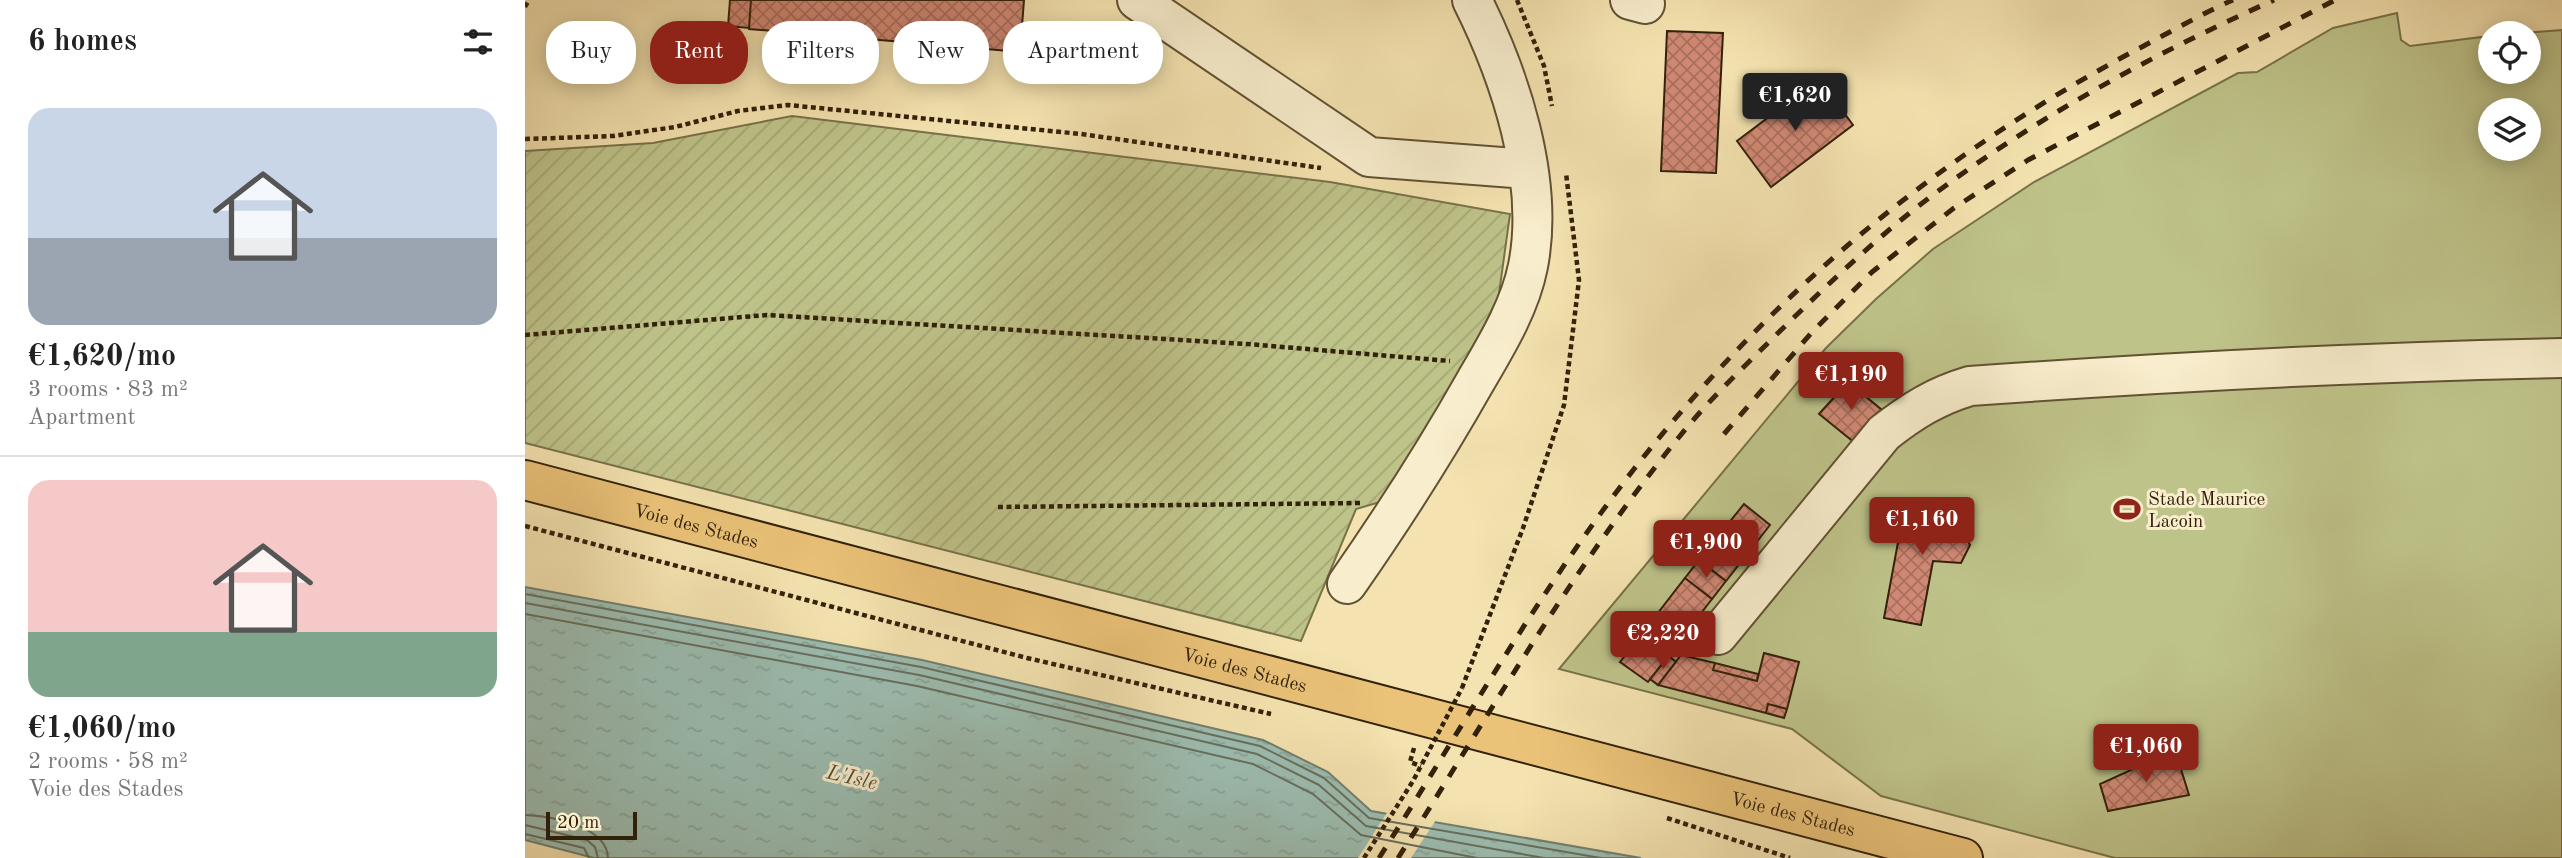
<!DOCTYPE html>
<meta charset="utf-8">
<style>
body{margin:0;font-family:"Old Standard TT",serif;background:#f2f2f2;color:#222;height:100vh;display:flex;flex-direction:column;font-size:26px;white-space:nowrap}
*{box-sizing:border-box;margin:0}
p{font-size:23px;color:#767676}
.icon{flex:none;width:38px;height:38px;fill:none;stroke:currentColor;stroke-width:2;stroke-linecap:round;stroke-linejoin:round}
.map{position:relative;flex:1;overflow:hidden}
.panel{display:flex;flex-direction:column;background:#fff;width:525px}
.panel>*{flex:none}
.guide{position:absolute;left:21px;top:21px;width:665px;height:63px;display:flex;gap:14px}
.tools{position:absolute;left:1953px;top:21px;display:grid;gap:14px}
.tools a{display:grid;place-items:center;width:63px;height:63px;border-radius:50%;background:#fff;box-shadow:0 4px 18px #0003;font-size:35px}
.scale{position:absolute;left:21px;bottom:18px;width:91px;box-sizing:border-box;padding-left:7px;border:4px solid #322109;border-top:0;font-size:19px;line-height:24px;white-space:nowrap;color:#322109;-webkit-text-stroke:5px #f8edcc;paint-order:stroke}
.price{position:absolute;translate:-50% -60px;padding:0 16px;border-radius:7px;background:#8f2418;color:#fff;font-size:23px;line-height:46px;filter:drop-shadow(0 2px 4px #0008)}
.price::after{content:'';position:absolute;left:50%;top:42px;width:21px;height:16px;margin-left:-10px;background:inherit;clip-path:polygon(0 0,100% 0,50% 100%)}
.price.on{background:#222;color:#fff}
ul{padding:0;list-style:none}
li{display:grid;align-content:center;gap:14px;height:371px;padding:0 28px}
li+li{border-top:2px solid #e0e0e0}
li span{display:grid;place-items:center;height:217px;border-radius:21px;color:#555}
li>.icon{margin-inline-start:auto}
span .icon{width:126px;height:126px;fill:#fffc;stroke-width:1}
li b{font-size:30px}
h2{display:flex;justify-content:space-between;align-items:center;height:84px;padding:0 28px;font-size:30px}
.tag{padding:0 24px;border-radius:28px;background:#fff;box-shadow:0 4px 18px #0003;font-size:24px;line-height:63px}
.tag.on{background:#8f2418;color:#fff}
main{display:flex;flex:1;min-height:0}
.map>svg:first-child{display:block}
.grass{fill:#bec389;stroke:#787249;stroke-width:2;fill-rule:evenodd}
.garden{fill:url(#garden-furrows);stroke:#787249;stroke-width:2}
.water{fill:url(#water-ripples);stroke:#727f6e;stroke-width:2}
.pier{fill:#f4e3b0}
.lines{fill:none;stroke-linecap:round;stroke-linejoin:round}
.shore{stroke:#676f5d;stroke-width:2}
.building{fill:url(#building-cross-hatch);stroke:#322109;stroke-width:2}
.minor-casing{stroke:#625233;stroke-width:42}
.major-casing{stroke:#322109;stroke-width:42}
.path{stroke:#322109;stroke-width:4.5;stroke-dasharray:5 3.5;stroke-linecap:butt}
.minor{stroke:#f8edcc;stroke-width:38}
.major{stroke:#eac278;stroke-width:38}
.rail{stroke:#322109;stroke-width:5;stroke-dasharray:12 12;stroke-linecap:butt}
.path-bridge{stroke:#322109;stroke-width:4.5;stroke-dasharray:5 3.5;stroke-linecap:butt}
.labels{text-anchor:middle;stroke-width:6;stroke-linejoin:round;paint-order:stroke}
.poi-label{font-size:19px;fill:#322109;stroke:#f8edcc;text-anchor:start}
.street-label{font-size:19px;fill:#322109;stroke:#f8edcc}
.water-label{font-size:21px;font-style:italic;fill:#52503b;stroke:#f8edcc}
</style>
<main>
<section class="panel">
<h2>6 homes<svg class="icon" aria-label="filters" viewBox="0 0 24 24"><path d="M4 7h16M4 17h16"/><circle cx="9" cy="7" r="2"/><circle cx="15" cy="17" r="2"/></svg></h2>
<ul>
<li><span style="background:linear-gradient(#c9d6e8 60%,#9aa5b1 0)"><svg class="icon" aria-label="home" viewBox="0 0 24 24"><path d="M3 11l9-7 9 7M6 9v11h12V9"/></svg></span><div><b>€1,620/mo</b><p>3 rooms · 83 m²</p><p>Apartment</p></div></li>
<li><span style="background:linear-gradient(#f6c9c9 70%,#7fa58c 0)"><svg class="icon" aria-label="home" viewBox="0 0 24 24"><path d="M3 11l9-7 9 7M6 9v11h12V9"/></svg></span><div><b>€1,060/mo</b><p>2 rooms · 58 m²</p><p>Voie des Stades</p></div></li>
</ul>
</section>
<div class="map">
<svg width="2037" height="858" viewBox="0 0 2037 858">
<defs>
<pattern id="garden-furrows" width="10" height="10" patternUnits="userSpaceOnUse" patternTransform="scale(1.75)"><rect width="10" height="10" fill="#bec389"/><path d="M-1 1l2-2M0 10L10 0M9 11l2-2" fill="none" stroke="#a4a775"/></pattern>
<pattern id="water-ripples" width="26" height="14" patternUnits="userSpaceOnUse" patternTransform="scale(1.75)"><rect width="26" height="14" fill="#9cbdb1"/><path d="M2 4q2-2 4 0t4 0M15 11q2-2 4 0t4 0" fill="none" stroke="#87a297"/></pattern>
<pattern id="building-cross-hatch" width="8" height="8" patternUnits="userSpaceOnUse" patternTransform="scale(1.75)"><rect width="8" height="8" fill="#d18975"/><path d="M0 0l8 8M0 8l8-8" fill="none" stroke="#aa705e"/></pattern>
</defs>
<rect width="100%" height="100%" fill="#f4e3b0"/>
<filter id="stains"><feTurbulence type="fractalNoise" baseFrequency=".00286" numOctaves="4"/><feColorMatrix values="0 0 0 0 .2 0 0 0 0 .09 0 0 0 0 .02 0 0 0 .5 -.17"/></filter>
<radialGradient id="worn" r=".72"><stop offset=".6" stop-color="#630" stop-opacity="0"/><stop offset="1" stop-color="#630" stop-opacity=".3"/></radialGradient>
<!-- grass -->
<path class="grass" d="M1872 13 1876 40 1885 46 1965 36V72H2004V33H1999L2037 30V858H1590L1356 796 1267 729 1034 669 1301 348 1351 299 1408 249 1509 182 1713 73 1732 72 1808 28ZM1965 110H2004V149H1965Z"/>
<!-- garden -->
<path class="garden" d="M267 116 805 182 985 214 972 308 862 500 831 509 776 641 0 443V151L128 143Z"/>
<!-- water -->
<path class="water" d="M0 587 397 660 738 740 803 772 846 811 1116 858H69L0 840Z"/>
<!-- pier -->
<path class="pier" d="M863 811 911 820 886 858H833Z"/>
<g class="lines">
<!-- shore -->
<path class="shore" d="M0 594 396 667 735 746 799 778 844 818 1076 858
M0 603 394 675 732 754 794 785 841 826 1019 858
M0 614 392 686 728 764 788 794 836 835 952 858
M0 815C26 816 82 826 83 858
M0 825 62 840 70 847 73 858
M0 834 59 848 64 858"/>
</g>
<!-- building -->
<path class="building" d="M205 0H226L224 28 203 26Z
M226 0H499L495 52 224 29Z
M1142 31 1198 33 1191 173 1136 171Z
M1294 79 1328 125 1246 187 1212 141Z
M1323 382 1357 410 1330 443 1294 414Z
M1381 499 1432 509 1428 527 1438 531 1445 545 1436 563 1408 561 1396 625 1359 618Z
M1219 504 1245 525 1201 581 1174 560Z
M1174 560 1201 581 1187 599 1160 578Z
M1160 578 1187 599 1123 682 1095 662Z
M1239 653 1274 662 1262 709 1243 704 1241 713 1133 685 1156 655 1190 663 1188 670 1232 681Z
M1144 656 1151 662 1133 685 1125 679Z
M1190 663 1233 674 1232 681 1188 670Z
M1243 704 1262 709 1259 718 1241 713Z
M1650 750 1664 795 1583 811 1575 784Z"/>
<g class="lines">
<defs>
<path id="minor" d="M612 0 844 157 1002 169
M1105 0 1120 4
M822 584C868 518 911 451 950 382 971 346 995 307 1003 266 1020 180 985 76 947 0
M1193 635 1359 433C1387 411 1411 396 1445 386 1643 372 1839 362 2037 358"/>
<g id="major">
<path id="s1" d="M0 480 1438 858"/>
</g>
</defs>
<!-- minor casing -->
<use href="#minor" class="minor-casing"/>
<!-- major casing -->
<use href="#major" class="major-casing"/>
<!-- path -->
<path class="path" d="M992 0 1019 66 1027 106
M0 7 4 0
M0 139 88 136 150 127 213 111 263 105 556 134 796 168
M0 335 242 315 722 344 925 361
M473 507 836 503
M0 526 502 658 746 714
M937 688 998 528 1039 405 1054 280 1041 173
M889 748 885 762 896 766
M1142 818 1265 858"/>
<!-- minor -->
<use href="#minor" class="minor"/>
<!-- major -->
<use href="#major" class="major"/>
<!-- rail -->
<path class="rail" d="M1199 434 1288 331 1347 272 1429 208 1503 160 1810 0
M854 858C937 728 1014 591 1109 469 1248 292 1411 157 1609 51 1642 34 1674 15 1708 0
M873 858C966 712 1053 558 1164 425 1191 393 1222 364 1251 335 1303 284 1357 232 1416 189 1519 113 1633 52 1749 0"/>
<!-- path-bridge -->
<path class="path-bridge" d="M839 858 888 781 937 688"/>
</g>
<!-- icons -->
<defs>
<symbol id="stadium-bare" viewBox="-9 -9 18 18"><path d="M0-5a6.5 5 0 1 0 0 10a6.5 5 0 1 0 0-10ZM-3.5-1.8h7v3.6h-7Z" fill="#8f2418" stroke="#f8edcc" stroke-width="2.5" paint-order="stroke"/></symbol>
</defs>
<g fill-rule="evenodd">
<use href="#stadium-bare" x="1583" y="490" width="38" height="38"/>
</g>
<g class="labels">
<!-- poi labels -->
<g class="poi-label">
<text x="1623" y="505">Stade Maurice<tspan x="1623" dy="22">Lacoin</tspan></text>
</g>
<!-- street labels -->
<g class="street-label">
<text dy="7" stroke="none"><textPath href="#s1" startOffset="177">Voie des Stades</textPath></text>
<text dy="7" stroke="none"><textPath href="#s1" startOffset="744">Voie des Stades</textPath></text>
<text dy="7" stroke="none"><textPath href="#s1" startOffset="1311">Voie des Stades</textPath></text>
</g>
<!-- water labels -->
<g class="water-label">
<text transform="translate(327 777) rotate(13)" y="7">L'Isle</text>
</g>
</g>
<rect width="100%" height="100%" filter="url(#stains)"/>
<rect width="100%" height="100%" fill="url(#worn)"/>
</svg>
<div class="tools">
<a><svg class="icon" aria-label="locate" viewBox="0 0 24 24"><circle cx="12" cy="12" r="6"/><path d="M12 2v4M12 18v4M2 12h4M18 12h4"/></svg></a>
<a><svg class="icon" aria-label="layers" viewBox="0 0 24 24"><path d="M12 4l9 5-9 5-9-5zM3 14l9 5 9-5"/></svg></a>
</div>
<div class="scale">20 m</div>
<b class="price on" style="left:1270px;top:133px">€1,620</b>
<b class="price" style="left:1326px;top:412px">€1,190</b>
<b class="price" style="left:1397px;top:557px">€1,160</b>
<b class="price" style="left:1181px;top:580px">€1,900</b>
<b class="price" style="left:1138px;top:671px">€2,220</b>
<b class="price" style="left:1621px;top:784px">€1,060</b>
<div class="guide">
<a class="tag">Buy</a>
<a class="tag on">Rent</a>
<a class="tag">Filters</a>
<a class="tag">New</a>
<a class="tag">Apartment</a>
</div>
</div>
</main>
